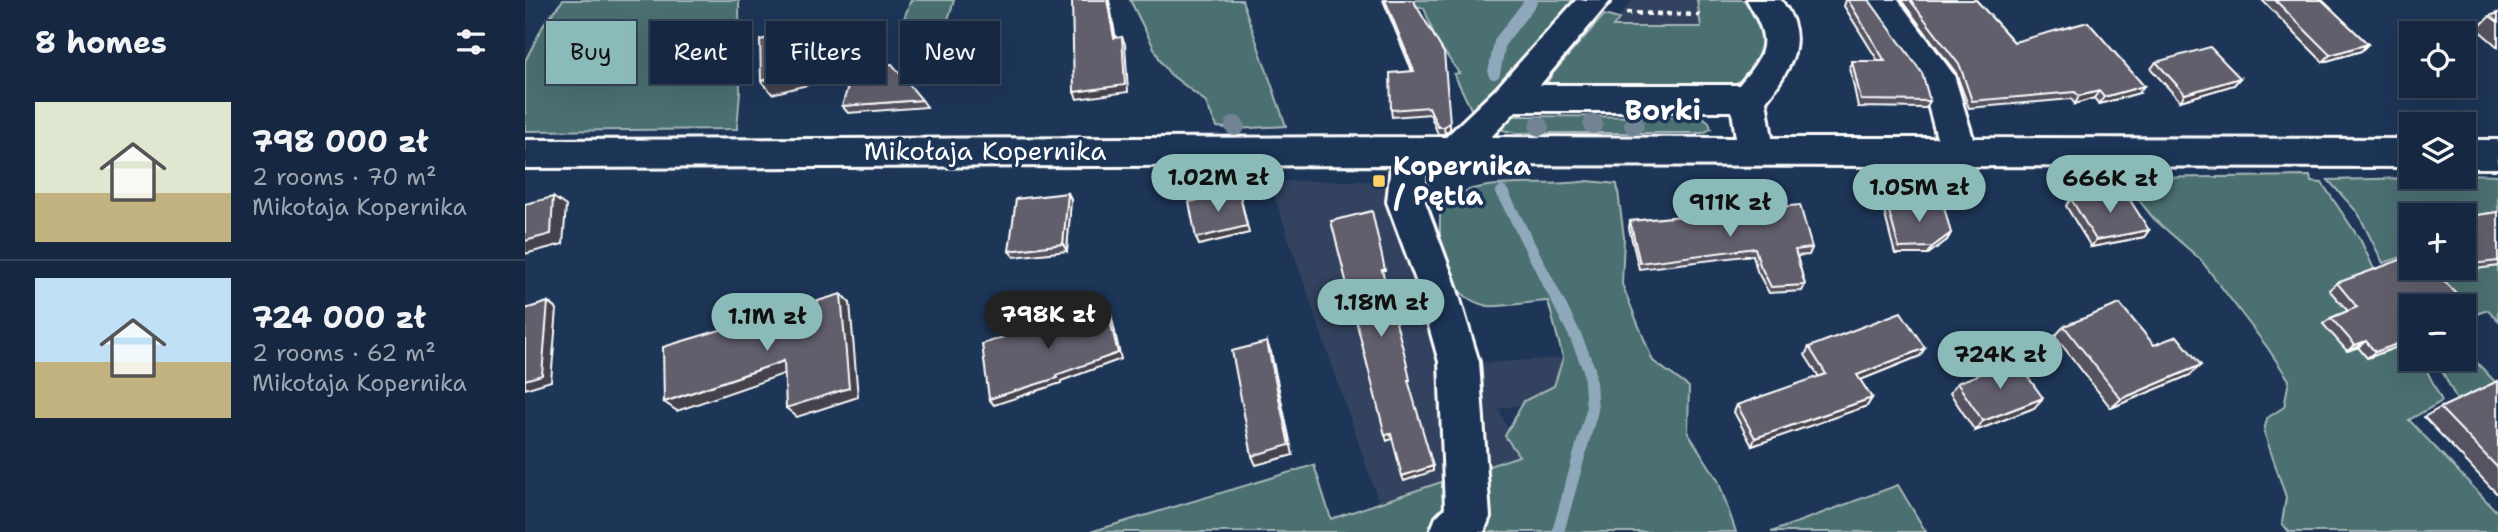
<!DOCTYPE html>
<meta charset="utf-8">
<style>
body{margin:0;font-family:"Shantell Sans",sans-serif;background:#23344c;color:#f1f3f6;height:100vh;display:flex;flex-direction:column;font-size:26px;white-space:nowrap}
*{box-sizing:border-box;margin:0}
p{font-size:23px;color:#9ea6b1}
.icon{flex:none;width:38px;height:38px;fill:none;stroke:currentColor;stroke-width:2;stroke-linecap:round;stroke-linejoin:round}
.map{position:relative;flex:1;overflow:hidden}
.details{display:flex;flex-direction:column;background:#162841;width:525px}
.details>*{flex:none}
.top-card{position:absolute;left:21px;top:21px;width:665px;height:63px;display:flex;gap:14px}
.buttons{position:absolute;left:1874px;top:21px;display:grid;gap:14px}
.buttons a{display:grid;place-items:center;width:77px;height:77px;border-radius:0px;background:#162841;box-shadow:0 7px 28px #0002,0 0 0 2px #35445a;font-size:35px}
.price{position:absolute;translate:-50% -60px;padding:0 16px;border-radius:24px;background:#8bbbb9;color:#111;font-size:23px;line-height:46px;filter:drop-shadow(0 2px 4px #0008)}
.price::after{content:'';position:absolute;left:50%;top:42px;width:21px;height:16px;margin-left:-10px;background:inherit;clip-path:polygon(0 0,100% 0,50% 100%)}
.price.on{background:#222;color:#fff}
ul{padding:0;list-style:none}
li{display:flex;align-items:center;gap:21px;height:175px;padding:0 35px}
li+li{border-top:2px solid #35445a}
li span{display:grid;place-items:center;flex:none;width:196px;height:140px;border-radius:0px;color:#555}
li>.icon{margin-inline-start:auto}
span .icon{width:84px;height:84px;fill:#fffc;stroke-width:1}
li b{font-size:30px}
h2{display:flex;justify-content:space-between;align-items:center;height:84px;padding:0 35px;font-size:30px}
.pill{padding:0 24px;border-radius:0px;background:#162841;box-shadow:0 7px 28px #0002,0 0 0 2px #35445a;font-size:24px;line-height:63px}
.pill.on{background:#8bbbb9;color:#111}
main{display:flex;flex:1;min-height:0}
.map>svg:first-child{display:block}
.built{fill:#32425e}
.green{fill:#4c6f71;stroke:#a6b7b8;stroke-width:2}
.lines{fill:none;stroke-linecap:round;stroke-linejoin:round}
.stream{stroke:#8fa8bb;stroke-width:12}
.minor-casing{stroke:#fff;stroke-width:6}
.path{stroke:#fff;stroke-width:4.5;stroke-dasharray:5 5;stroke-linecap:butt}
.minor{fill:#1d3557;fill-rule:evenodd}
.tree{fill:#728494}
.wall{fill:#54525e;stroke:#fff;stroke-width:2}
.shaded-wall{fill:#45424c;stroke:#fff;stroke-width:2}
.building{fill:#625f6d;stroke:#fff;stroke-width:2}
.poi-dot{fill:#ffd166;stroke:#1d3557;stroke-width:2.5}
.labels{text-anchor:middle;stroke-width:7;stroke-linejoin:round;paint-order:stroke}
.street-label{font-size:26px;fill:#fff;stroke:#1d3557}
.poi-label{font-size:26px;font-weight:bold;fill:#fff;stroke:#1d3557;text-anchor:start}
.neighbourhood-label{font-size:28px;font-weight:bold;fill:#fff;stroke:#1d3557}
</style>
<main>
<section class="details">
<h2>8 homes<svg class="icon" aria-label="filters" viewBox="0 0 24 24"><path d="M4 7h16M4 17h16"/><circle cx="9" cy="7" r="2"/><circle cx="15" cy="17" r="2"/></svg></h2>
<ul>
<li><span style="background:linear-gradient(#dfe7d0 65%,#c2b280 0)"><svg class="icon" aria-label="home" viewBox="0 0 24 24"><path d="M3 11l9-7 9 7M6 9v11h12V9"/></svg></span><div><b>798 000 zł</b><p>2 rooms · 70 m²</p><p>Mikołaja Kopernika</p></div></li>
<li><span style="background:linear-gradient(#bfe0f5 60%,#c2b280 0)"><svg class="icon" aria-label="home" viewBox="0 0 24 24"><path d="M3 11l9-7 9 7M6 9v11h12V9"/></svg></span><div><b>724 000 zł</b><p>2 rooms · 62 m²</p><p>Mikołaja Kopernika</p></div></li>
</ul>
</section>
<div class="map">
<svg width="1973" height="532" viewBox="0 0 1973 532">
<rect width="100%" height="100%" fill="#1d3557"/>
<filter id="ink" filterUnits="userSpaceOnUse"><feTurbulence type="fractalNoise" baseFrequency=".0143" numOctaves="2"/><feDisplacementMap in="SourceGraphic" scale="14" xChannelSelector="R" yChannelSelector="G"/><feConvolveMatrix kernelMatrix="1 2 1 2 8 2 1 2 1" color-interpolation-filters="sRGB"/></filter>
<g filter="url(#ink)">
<!-- built -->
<path class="built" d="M1107 0H1172L1176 27H1087Z
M744 181H878L905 243 984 222 917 277 954 363 1038 358 1046 395 974 409 994 455 854 503Z"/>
<!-- green -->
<path class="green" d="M38 0H214L215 92 212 129 0 131V61L20 22Z
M386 0H429C424 19 419 39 397 39L378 21Z
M605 0H717L761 126 711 129 692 127 680 101 645 74 636 62Z
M864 0H1054L955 109H946L929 74 934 73 911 40 899 8Z
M1172 0H1220C1256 35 1241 78 1194 89L1186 84 1023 88 1022 83 1028 73 1079 15 1094 19 1088 27H1176Z
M989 116 1178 117 1184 122 1186 129 1178 133H992L977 130 975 124 981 118Z
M1939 174 1973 175V320L1963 310 1945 316 1939 306 1896 268H1939V215H1886V258L1883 255 1858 263 1833 213 1803 180 1939 177Z
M1785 176 1786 182 1797 183 1836 241 1865 304 1886 340V359H1896L1917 401 1884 420 1973 513V532H1764L1757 523 1761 497 1739 432 1742 418 1759 407 1764 380 1742 347 1675 259 1629 219 1596 178Z
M1063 181 1092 184 1099 237 1097 284 1128 361 1164 387 1163 433 1193 480 1211 532H565L789 465 806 519 994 456 980 436 999 401 1029 386 1038 358 1023 301C1009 301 974 308 963 306 916 297 912 242 916 203 958 174 1014 189 1063 181Z
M1939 349 1973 385 1933 402 1911 359H1939Z
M1373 485 1401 532H1246Z"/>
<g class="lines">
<!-- stream -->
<path class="stream" d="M969 73 975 42 1007 0
M977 192 1050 335 1064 369 1067 410 1033 532"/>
<defs>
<path id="minor" d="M1051 0H1086L1015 85H1214C1245 49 1245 40 1222 0H1256C1285 38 1267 68 1241 101L1247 138H1412L1396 79 1339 0H1373L1429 75 1448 138 1886 139V167L902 165 900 202 930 283 954 362 965 517 959 532H905L911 517 920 508 914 362 892 283 862 202 866 165 0 168V140L921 137 971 89ZM991 111H1207L1211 138 966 137Z
M1939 140H1973V168H1939Z"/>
</defs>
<!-- minor casing -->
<use href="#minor" class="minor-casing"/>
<!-- path -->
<path class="path" d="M1101 13 1175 15"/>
<!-- minor -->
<use href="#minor" class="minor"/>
</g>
<!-- trees -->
<g class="tree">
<circle cx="1068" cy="124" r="10"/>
<circle cx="1109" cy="125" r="10"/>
<circle cx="710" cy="126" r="10"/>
<circle cx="1014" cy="126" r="10"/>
</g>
<!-- wall -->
<path class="wall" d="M858 0H888L925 129 920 134H913L905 114 867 117 866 110 887 71Z
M1321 0H1344L1405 101 1401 108 1333 107 1325 68 1327 61H1353L1319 6Z
M1376 0H1451L1489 42 1614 93 1574 104 1569 98 1550 104 1546 99 1444 108 1431 73Z
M1737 0H1797L1843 44 1836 51 1798 62Z
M1973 13V47L1952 29 1965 16Z
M1631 62 1715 78 1709 85 1655 101 1626 69Z
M397 100 402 107 323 113 317 106Z
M543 193 546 199 542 251 489 257 484 251Z
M1546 199 1624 230 1619 237 1566 247 1541 206Z
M1362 204 1426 233 1422 240 1403 254H1370L1359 211Z
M1973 212V266L1912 274 1952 315 1943 321 1939 323V306L1886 342 1842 358 1833 347 1822 351 1798 324 1806 318 1823 311 1804 290 1812 283 1886 268H1939V217Z
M1105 221 1287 248 1284 255 1272 256 1280 285 1277 291 1244 293 1232 271 1228 255 1114 269 1104 228Z
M1539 326 1629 345 1665 375 1586 408 1530 336Z
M1284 347 1395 356 1335 380 1347 398 1342 406 1227 446 1209 412 1212 405 1294 377 1280 355Z
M1973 381V495L1899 417 1915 408Z
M1432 383 1509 408 1450 431 1425 393Z"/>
<!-- shaded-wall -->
<path class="shaded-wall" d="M582 0H584L592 45 589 38Z
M286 27 295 40 298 81 247 94 236 81Z
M597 37 600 44 603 92 552 99 549 92Z
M1843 44 1836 51 1798 62 1805 55Z
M1715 78 1709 85 1655 101 1660 94Z
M1619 86 1614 93 1574 104 1579 97Z
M1574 91 1569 98 1550 104 1554 96Z
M925 122V129L920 134 919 127Z
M714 191 724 233 674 245 671 238Z
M543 193 546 199 542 251 538 244Z
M28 197 41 206 38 244 0 254V241Z
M1624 230 1619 237 1566 247 1571 240Z
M1426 233 1422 240 1403 254 1407 247Z
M316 294 325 303 333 397 272 417 261 408Z
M23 302 32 309 26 381 0 389V380Z
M581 304 585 310 596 359 536 381V383L469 405 464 399 531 375Z
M1952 315 1943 321 1939 323V320Z
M1886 339V342L1842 358 1850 352Z
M1841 341 1833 347 1822 351 1830 345Z
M742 342 746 352 768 455 731 465 727 456Z
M1400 348 1395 356 1328 383 1332 375Z
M259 361 270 370 152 411 139 402Z
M1676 365 1665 375 1586 408 1596 399Z
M1347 398 1342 406 1227 446 1230 438Z
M1518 398 1509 408 1450 431 1458 421Z
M866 434 867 439 862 441 860 435Z
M908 466V471L879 481 877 476Z"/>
<!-- building -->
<path class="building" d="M547 0H582L589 38 597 37 600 85 549 92Z
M860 0H888L919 53 925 122 919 127H913L904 107 866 110 865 73 889 71Z
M1323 0H1344L1397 73 1405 101 1336 100 1327 61H1360Z
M1385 0H1451L1489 42 1563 22 1619 86 1579 97 1574 91 1554 96 1550 92 1447 101 1435 66Z
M1750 0H1797L1843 44 1805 55Z
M1973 13V22L1965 16Z
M286 27 288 68 236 81 235 40Z
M1685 47 1715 78 1660 94 1631 62Z
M367 64 397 100 317 106 329 67Z
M1598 189 1624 230 1571 240 1546 199Z
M714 191 722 226 671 238 664 202Z
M543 193 538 244 484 251 491 199Z
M28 197 26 234 0 241V204Z
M1418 203 1426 233 1407 247 1374 248 1362 204Z
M1275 205 1287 248 1270 250 1280 285 1246 287 1235 265 1230 248 1115 263 1105 221Z
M847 211 860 270H857L881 360 885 380H883L908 466 877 476 866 434 860 435 806 221Z
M1973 212V261L1939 265V236L1942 235 1939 231V217Z
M1886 256V268H1920L1908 269 1952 315 1939 320V306H1886V339L1850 352 1841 341 1830 345 1806 318 1832 307 1812 283Z
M316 294 324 388 261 408 259 361 139 402 138 347Z
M23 302 17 375 0 380V309Z
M581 304 593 353 531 375 532 378 464 399 457 344Z
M1595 304 1629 345 1652 336 1676 365 1596 399 1539 326Z
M1376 312 1400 348 1332 375 1347 398 1230 438 1212 405 1301 374 1284 347Z
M742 342 764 445 727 456 707 351Z
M1491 360 1518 398 1458 421 1432 383Z
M1973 381V468L1915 408Z"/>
</g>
<!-- markers -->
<rect class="poi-dot" x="847" y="174" width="14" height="14" rx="3.5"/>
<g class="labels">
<!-- street labels -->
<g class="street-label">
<text x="460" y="160">Mikołaja Kopernika</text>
</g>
<!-- poi labels -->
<g class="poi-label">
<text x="868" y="175">Kopernika<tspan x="868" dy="30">/ Pętla</tspan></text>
</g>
<!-- neighbourhood labels -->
<g class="neighbourhood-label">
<text x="1138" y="120">Borki</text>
</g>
</g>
</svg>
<div class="buttons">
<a><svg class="icon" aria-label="locate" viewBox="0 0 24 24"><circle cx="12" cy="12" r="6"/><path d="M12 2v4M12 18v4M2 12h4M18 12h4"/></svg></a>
<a><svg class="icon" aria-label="layers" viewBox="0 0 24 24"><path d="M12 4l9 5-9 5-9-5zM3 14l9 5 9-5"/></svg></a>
<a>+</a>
<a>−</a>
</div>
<b class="price" style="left:693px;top:214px">1.02M zł</b>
<b class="price" style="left:1585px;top:215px">666K zł</b>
<b class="price" style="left:1394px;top:224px">1.05M zł</b>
<b class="price" style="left:1205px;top:239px">911K zł</b>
<b class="price" style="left:856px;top:339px">1.18M zł</b>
<b class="price on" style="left:523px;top:351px">798K zł</b>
<b class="price" style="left:242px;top:353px">1.1M zł</b>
<b class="price" style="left:1475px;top:391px">724K zł</b>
<div class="top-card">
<a class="pill on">Buy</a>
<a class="pill">Rent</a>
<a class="pill">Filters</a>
<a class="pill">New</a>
</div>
</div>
</main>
